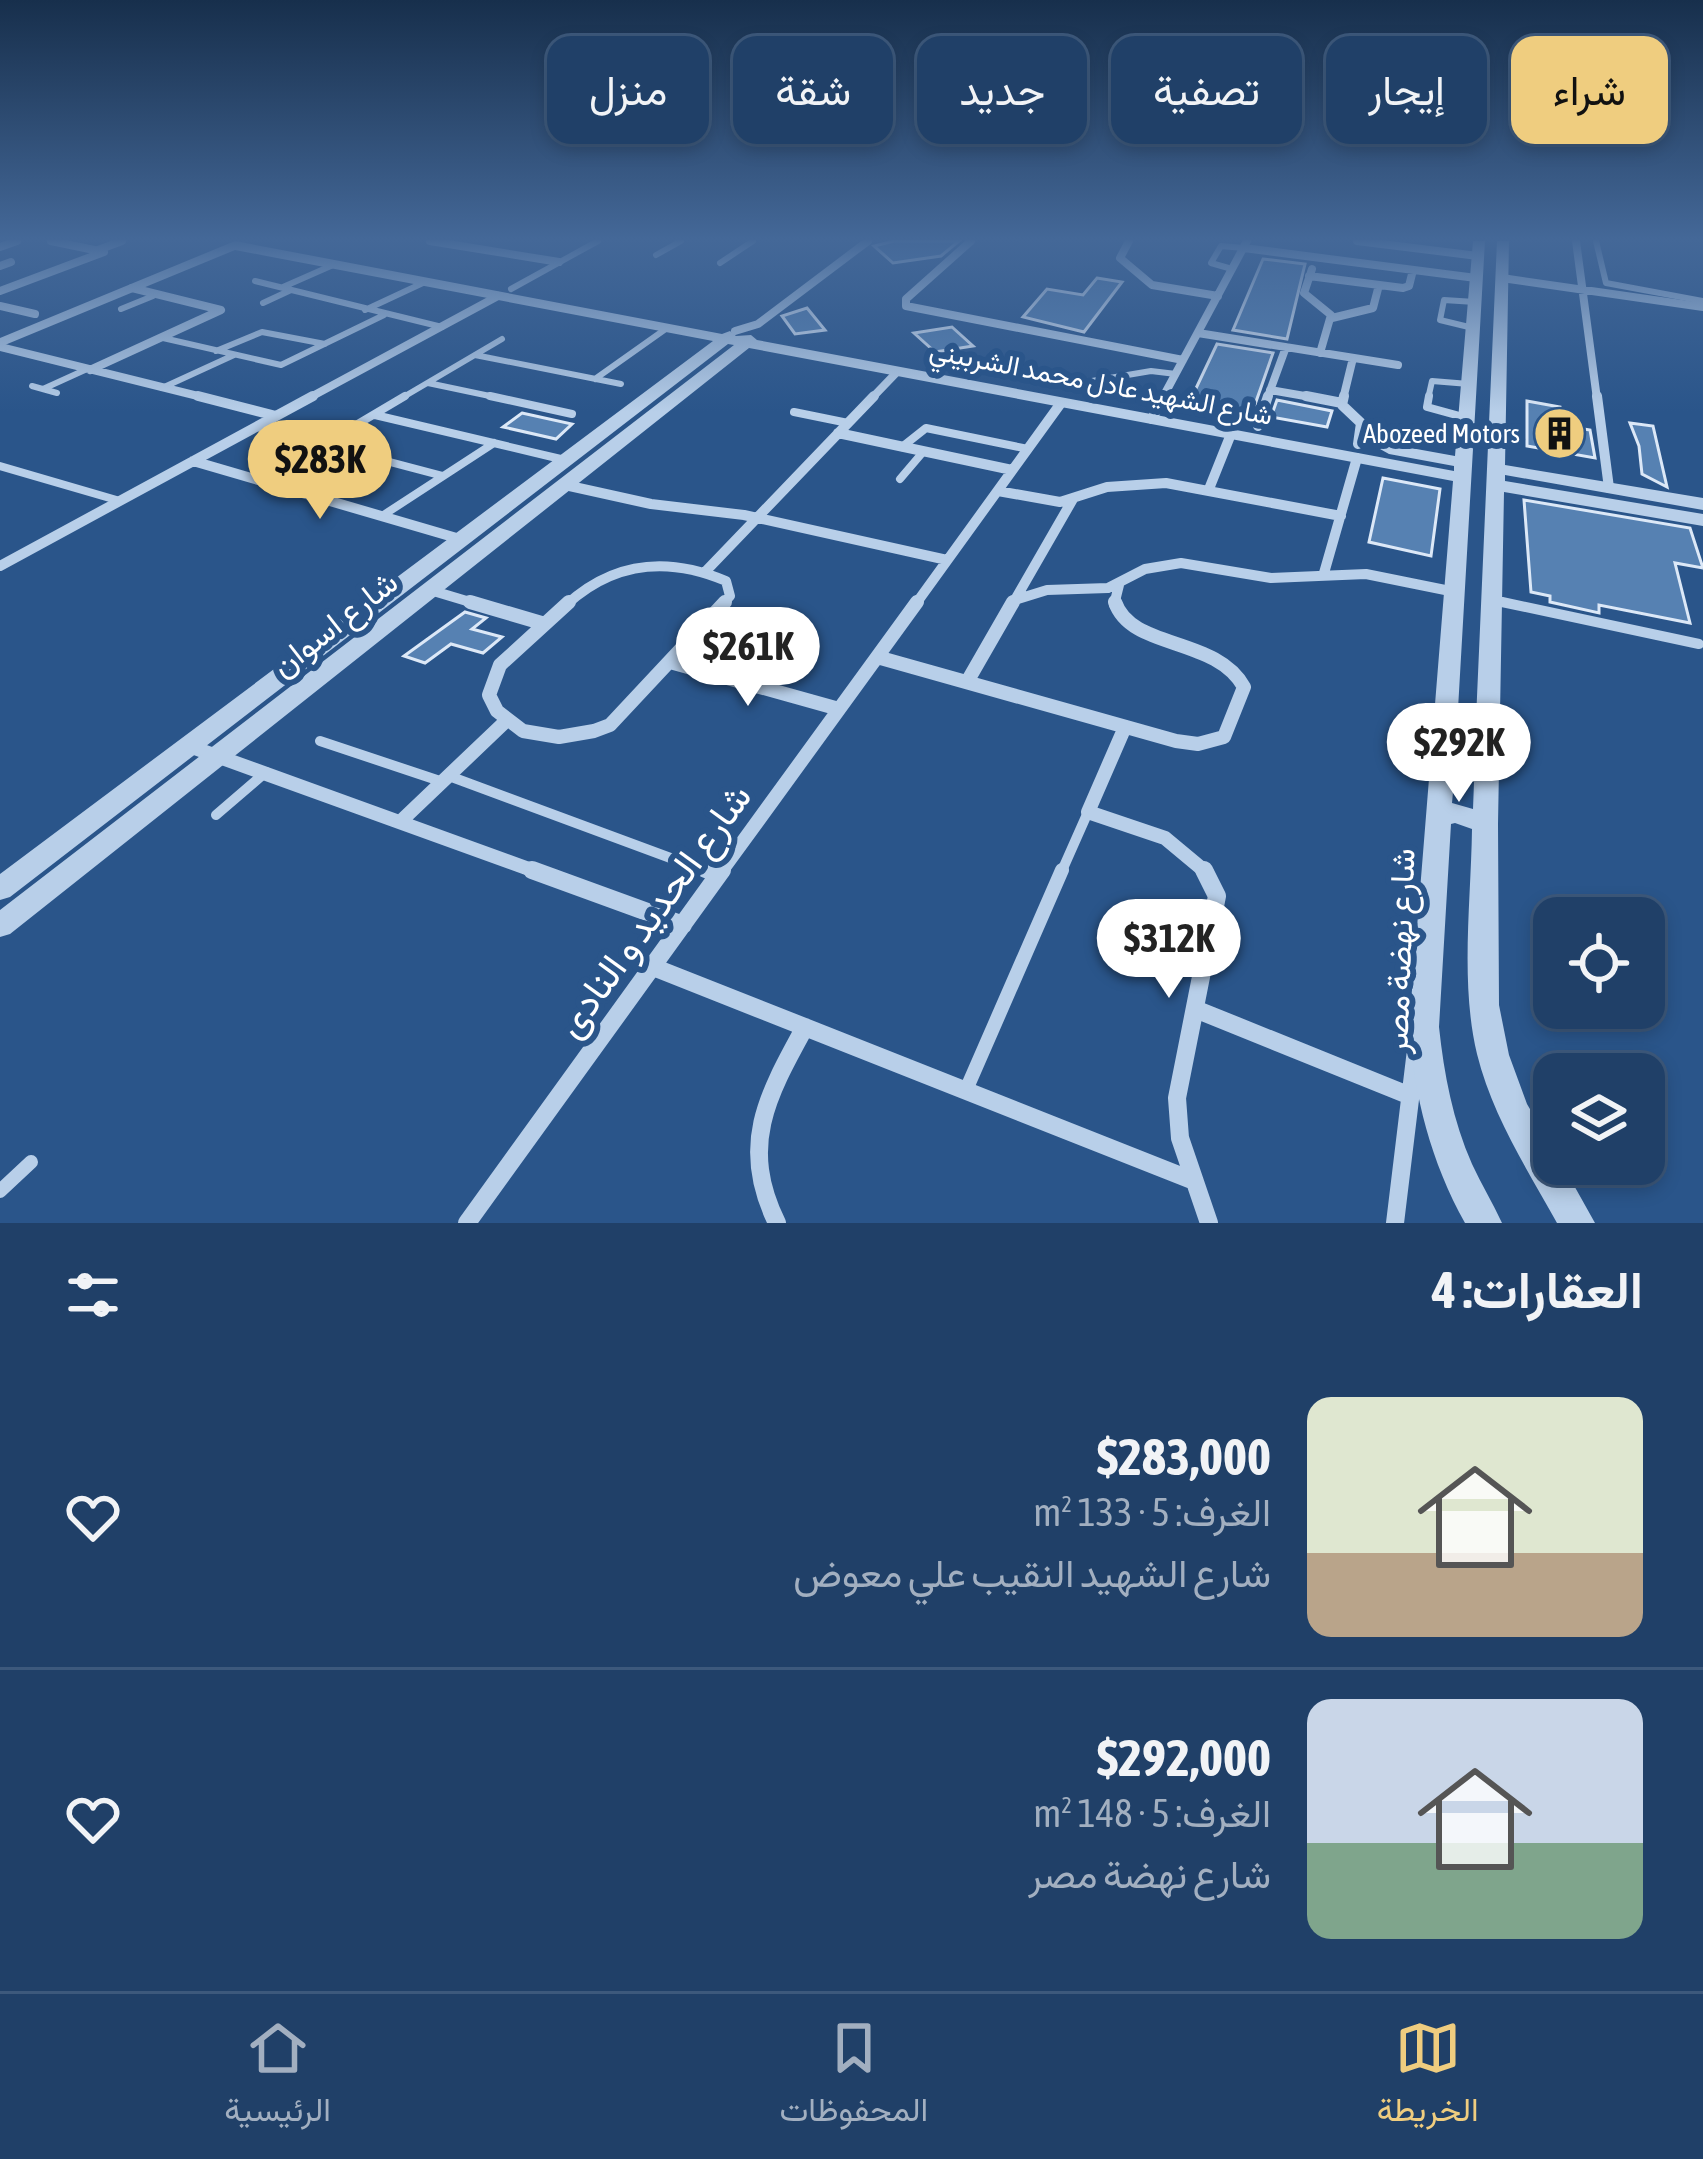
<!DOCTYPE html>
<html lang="ar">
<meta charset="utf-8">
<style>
body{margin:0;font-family:"Asap Condensed",Vazirmatn,sans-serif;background:#28476e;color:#f1f3f6;direction:rtl;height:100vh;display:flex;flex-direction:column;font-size:45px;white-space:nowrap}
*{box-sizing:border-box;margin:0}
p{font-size:39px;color:#a2afc0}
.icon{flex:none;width:66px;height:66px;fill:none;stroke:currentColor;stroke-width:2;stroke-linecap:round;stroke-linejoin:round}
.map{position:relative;height:1223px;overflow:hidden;direction:ltr}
.details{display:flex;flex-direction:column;background:#204068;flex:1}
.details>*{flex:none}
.hud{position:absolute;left:36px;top:36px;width:1632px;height:108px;direction:rtl;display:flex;gap:24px}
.controls{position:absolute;left:1533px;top:897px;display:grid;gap:24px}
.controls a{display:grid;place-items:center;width:132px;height:132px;border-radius:24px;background:#204068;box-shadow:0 6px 18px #0003,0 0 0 3px #3d597c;font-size:60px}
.price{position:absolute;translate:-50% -102px;padding:0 27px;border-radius:42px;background:#fff;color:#222;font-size:39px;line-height:78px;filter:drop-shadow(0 3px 6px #0008)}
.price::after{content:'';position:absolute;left:50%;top:72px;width:36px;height:27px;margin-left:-18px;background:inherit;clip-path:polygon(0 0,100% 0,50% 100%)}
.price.on{background:#efcd7f;color:#111}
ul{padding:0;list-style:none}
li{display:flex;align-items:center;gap:36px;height:300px;padding:0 60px}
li+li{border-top:3px solid #3d597c}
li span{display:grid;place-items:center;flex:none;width:336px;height:240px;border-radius:24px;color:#555}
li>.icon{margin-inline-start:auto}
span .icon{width:144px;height:144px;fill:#fffc;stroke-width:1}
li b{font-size:51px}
h2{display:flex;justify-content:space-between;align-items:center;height:144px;padding:0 60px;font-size:51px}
.tag{padding:0 42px;border-radius:24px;background:#204068;box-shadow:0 6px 18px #0003,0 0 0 3px #3d597c;font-size:42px;line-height:108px}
.tag.on{background:#efcd7f;color:#111}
.dock{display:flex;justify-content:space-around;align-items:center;height:168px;border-top:3px solid #3d597c;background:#204068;font-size:33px;color:#a2afc0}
.dock a{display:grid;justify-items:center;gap:6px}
.dock .on{color:#efcd7f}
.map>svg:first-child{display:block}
.building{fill:#5681b2;stroke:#dce8f7;stroke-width:3}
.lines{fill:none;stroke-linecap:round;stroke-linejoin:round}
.service-far3{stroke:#b8cfe9;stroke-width:6}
.service-far2{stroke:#b8cfe9;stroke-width:8}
.service-far1{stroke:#b8cfe9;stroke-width:10}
.service{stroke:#b8cfe9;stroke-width:14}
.minor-far3{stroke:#b8cfe9;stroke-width:8}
.minor-far2{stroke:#b8cfe9;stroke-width:10}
.minor-far1{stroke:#b8cfe9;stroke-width:14}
.minor{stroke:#b8cfe9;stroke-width:18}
.tertiary{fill:#b8cfe9;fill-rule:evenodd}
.labels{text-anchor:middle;stroke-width:12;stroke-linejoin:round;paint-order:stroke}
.far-street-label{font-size:27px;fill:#fff;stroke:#2a558a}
.far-poi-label{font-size:27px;fill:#fff;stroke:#2a558a;text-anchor:end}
.street-label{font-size:33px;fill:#fff;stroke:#2a558a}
.near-street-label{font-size:39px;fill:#fff;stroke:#2a558a}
</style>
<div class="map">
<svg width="1703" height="1223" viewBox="0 0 1703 1223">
<rect width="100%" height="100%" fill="#2a558a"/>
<!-- building -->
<path class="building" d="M894 241H959L941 256 893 263 874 246Z
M1263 259 1305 264 1287 339 1233 330Z
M1097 278 1122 282 1084 332 1023 317 1047 289 1083 295Z
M807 308 825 330 795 334 782 316Z
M952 327 973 346 935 352 914 333Z
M1217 344 1273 353 1252 413 1189 403Z
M1277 400 1332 411 1327 427 1271 417Z
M1527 401 1560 407 1561 425 1590 430 1595 458 1527 446Z
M522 413 572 424 556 439 503 427Z
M1630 423 1653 426 1667 487 1642 474 1639 446Z
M1383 478 1440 489 1431 556 1369 542Z
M1524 500 1690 528 1703 568 1675 563 1690 623 1599 605V613L1550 602V596L1531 592Z
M465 612 486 618 472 629 502 637 483 653 451 644 425 663 404 656Z"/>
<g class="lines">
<!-- service-far3 -->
<path class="service-far3" d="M1596 241 1606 283 1703 301
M656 255 681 241
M720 263 753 241
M1232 269 1211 263 1221 246 1244 248
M255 281 442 327
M283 287 333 265
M511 289 598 241
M263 303 291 290
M121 309 153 296
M365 310 425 282
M1473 328 1440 320 1444 300 1475 302
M163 338 281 365 384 315
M216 351 262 332 325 344
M475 355 621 384
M595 379 667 328
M1092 381 1151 371 1176 374
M428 383 504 399
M32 386 57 393
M162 388 234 355
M43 389 87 369
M400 399 502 339
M1428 399 1432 381 1469 384"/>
<!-- service-far2 -->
<path class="service-far2" d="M490 396 572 414
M1429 396 1427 407 1467 418
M794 412 848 423
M375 415 565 460
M257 427 443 476
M324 444 405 396
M902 447 926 428 1028 449
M0 466 120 501
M900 479 923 452
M382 516 494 443
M1494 600 1516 605"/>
<!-- service-far1 -->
<path class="service-far1" d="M1502 602 1699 644
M320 741 443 782
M449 776 711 873
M216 815 266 772
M1061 873 1088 812"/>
<!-- service -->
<path class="service" d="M703 870 718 876
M966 1090 1062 870
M0 1191 31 1162"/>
<!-- minor-far3 -->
<path class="minor-far3" d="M430 241 559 262
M971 241 906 299V306L1183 360
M1129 241 1120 258 1152 285 1218 296
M1357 241 1478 256
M1576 241 1597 399
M0 247 17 241
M1244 248 1476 278
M98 250 122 241
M0 266 11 262
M1312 269 1304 293 1331 315 1320 353
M1309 276 1403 288 1409 286 1413 270
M1502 278 1703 307
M0 291 104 252 51 241
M0 306 35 314
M1332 318 1373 308 1379 285
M735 331 758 324 868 241
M1198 333 1398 365
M0 347 210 399
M90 370 221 310 132 288
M1270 390 1322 399
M307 399 498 296
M871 399 897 372
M1162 399 1247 241
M1267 399 1286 347
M1343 399 1353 358"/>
<!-- minor-far2 -->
<path class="minor-far2" d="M198 396 276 416
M1306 396 1342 403
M1344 396 1342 405 1361 423 1358 444
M1597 396 1609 488
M1152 419 1164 396
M1258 426 1268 396
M838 433 1012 470
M193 461 460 539
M565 485 651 504 744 515 947 560
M1209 489 1231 434
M998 491 1060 502 1107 487 1166 483 1341 516
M0 566 313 396
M705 572 874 396
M1324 573 1357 458
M430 590 480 605
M1018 599 1047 590 1108 588 1145 569 1181 563 1271 578 1366 574 1455 592
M566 605C613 562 667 556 726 581L730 596 722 605
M915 605 1061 403
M1012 605 1073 499
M1114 605 1119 585"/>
<!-- minor-far1 -->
<path class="minor-far1" d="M470 602 545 624
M569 602 500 665 489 695 497 711 523 731 559 737 594 731 610 725 725 602
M877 657 1176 741 1198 744 1224 737 1244 687C1216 636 1131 650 1115 602
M670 662 839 709
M967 682 1013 602
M1125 727 1088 812 1165 838 1207 873
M189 746 540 873
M400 822 506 721
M720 873 917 602"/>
<!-- minor -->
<path class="minor" d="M532 870 683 925
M1204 870 1217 896 1177 1098 1180 1138 1209 1223
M653 967 1194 1181
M1195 1009 1408 1095
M467 1223 722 870
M777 1223C739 1146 767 1096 805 1027
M1395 1223 1416 1050"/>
<!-- tertiary -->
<path class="tertiary" d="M235 241 722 334 730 331 736 336 751 335 757 340 1454 471V466L1389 454 1380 449 1389 444 1455 456 1473 241H1485L1455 761 1466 766 1474 765 1497 241H1509L1505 465 1703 498V510L1505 475V481L1703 514V526L1504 492 1498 824 1499 1005 1509 1055 1527 1104 1554 1150V1164H1562L1595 1223H1557C1527 1169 1492 1115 1477 1054 1460 983 1471 902 1472 829L1455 823 1451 824 1439 1027C1444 1074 1453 1121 1472 1164 1481 1184 1493 1203 1502 1223H1465C1431 1162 1414 1096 1409 1027L1453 481 749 348 10 934 0 937V910L734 345 728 344 10 897 0 900V874L713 341 235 250 0 347V338ZM1454 781 1474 782 1473 809 1452 803Z"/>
</g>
<!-- sky -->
<linearGradient id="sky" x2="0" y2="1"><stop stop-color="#172f4c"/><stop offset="0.58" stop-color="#446898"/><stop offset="1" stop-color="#446898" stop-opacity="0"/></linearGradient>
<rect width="1703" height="412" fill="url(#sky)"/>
<!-- icons -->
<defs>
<symbol id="building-disc" viewBox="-11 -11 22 22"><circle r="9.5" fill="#efcd7f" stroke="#2a558a"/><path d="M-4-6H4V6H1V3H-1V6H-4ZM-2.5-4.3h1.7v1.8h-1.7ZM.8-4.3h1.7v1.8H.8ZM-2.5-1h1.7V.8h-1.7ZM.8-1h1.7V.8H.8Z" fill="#111"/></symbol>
</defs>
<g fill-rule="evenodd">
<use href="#building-disc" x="1530" y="404" width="59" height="59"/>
</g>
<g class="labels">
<!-- far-street labels -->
<g class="far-street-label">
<text transform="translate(1101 383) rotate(11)" y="9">شارع الشهيد عادل محمد الشربيني</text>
</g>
<!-- far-poi labels -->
<g class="far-poi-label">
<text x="1520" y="443">Abozeed Motors</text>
</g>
<!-- street labels -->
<g class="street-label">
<text transform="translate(334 623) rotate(-38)" y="12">شارع اسوان</text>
<text transform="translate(1399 951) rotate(-88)" y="12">شارع نهضة مصر</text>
</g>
<!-- near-street labels -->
<g class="near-street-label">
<text transform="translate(653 910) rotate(-54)" y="14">شارع الحديد و النادى</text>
</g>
</g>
</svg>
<div class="controls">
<a><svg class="icon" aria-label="locate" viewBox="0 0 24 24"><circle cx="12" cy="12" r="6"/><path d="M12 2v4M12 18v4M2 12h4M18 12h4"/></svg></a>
<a><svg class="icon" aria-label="layers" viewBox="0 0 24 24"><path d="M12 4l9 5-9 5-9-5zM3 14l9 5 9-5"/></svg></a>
</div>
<b class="price on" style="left:320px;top:522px">$283K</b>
<b class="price" style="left:748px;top:709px">$261K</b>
<b class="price" style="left:1459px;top:805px">$292K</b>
<b class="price" style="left:1169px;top:1001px">$312K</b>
<div class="hud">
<a class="tag on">شراء</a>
<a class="tag">إيجار</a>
<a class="tag">تصفية</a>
<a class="tag">جديد</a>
<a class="tag">شقة</a>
<a class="tag">منزل</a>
</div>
</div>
<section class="details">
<h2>العقارات: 4<svg class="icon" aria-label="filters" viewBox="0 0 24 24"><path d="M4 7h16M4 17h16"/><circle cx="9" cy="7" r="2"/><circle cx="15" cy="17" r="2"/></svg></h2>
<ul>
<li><span style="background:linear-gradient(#dfe7d0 65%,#b9a48a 0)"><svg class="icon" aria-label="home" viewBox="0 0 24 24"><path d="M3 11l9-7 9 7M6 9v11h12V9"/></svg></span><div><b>$283,000</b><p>الغرف: 5 · 133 m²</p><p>شارع الشهيد النقيب علي معوض</p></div><svg class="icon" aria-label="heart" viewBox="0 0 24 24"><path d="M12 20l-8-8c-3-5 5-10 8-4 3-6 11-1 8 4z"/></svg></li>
<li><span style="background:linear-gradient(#c9d6e8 60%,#7fa58c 0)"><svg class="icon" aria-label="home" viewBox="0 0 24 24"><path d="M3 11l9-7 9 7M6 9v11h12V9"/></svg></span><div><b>$292,000</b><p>الغرف: 5 · 148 m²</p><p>شارع نهضة مصر</p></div><svg class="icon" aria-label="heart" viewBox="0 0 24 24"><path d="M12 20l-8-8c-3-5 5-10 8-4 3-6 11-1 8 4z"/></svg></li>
</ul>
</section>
<nav class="dock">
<a class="on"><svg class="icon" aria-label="map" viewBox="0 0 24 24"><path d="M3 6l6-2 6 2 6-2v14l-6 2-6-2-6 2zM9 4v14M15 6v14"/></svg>الخريطة</a>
<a><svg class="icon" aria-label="saved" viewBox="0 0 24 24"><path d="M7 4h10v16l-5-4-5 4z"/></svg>المحفوظات</a>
<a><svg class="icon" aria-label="home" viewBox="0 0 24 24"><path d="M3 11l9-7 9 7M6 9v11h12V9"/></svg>الرئيسية</a>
</nav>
